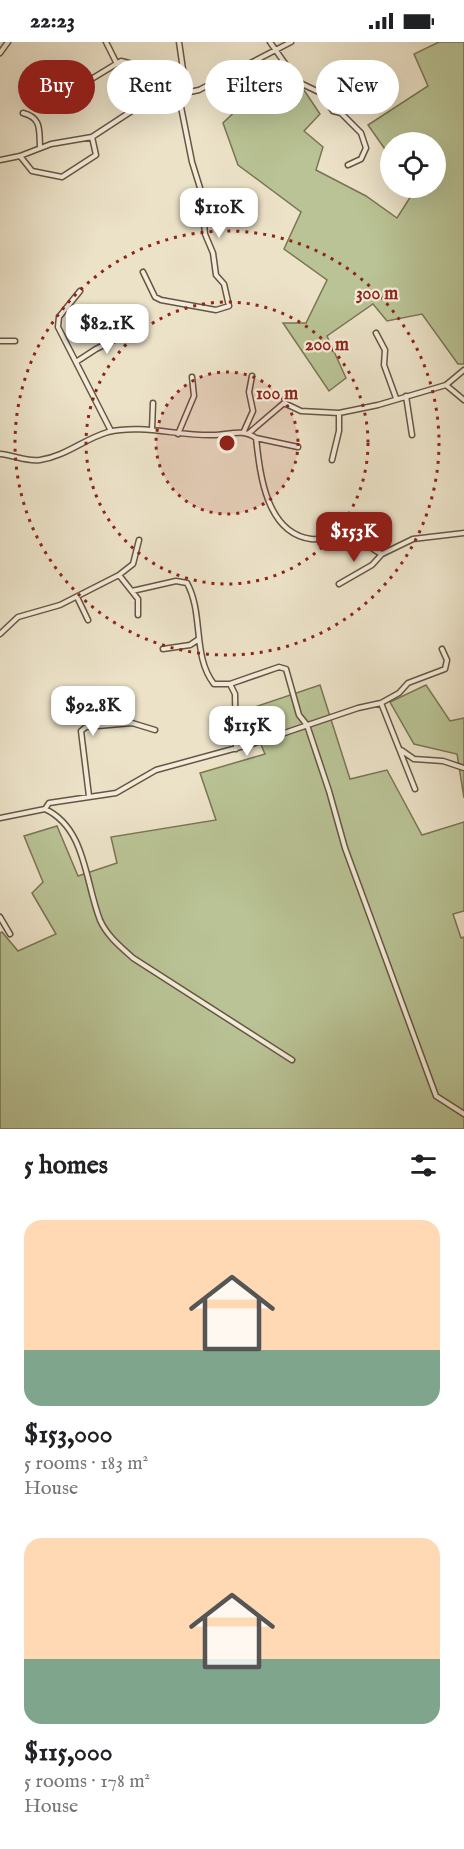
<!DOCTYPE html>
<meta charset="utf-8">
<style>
body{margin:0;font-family:"IM FELL English",serif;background:#f2f2f2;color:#202124;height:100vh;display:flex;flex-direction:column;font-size:22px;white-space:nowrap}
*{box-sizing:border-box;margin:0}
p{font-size:20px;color:#757577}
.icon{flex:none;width:33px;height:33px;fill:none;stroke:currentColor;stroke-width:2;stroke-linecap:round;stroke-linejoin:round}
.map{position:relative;height:1087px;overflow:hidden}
.sheet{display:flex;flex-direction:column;background:#fff;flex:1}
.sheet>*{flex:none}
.banner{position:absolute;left:18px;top:18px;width:429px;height:54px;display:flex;gap:12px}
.fabs{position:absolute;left:380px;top:90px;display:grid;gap:12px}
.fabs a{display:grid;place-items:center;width:66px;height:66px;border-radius:50%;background:#fff;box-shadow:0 6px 24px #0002;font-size:30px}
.price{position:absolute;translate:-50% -51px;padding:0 14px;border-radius:12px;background:#fff;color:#222;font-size:20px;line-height:39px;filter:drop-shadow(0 2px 3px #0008)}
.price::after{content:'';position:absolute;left:50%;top:36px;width:18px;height:14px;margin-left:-9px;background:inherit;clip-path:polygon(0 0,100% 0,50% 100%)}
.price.on{background:#8f2418;color:#fff}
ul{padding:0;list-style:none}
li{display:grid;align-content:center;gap:12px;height:318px;padding:0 24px}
li span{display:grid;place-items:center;height:186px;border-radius:18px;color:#555}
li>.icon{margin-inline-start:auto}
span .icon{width:108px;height:108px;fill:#fffc;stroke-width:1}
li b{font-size:26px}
h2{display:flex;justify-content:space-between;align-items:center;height:72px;padding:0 24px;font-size:26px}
.chip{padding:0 21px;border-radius:27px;background:#fff;box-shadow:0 6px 24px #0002;font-size:21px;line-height:54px}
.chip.on{background:#8f2418;color:#fff}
.status{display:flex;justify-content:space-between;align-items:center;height:42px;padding:0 30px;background:#fff;direction:ltr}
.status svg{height:16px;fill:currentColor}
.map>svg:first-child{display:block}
.green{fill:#b9c395;stroke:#7a7554;stroke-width:1.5}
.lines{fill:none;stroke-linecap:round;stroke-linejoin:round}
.minor-casing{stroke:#665641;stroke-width:7}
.minor{stroke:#f3ecdb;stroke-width:4}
.ring{fill:none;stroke:#8f2418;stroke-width:3;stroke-dasharray:3 6}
.centre{fill:#8f2418;stroke:#f3ecdb;stroke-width:3}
.ring-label{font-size:18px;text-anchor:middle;font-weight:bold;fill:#8f2418;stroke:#f3ecdb;stroke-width:4.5;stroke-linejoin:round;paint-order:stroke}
</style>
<div class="status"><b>22:23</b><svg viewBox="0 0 49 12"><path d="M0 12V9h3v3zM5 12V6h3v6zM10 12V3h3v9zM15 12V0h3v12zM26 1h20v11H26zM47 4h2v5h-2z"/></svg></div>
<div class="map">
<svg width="464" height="1087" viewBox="0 0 464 1087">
<rect width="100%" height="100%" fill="#ece2c8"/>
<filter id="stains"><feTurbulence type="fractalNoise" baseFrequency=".00333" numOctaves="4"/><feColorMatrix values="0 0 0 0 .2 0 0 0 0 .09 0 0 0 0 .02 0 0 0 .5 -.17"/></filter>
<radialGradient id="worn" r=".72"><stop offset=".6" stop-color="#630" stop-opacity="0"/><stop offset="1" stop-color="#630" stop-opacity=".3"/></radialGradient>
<!-- green -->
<path class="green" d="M439 0H464V322H458L422 272 387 279 373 262 327 294 346 336 329 349 283 281H306L327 238 284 207 301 170 238 123 223 81 250 55 302 45 320 72 304 89 323 105 316 128 366 154 397 176 416 146H435V100H405L401 98 390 100V107L387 110 368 83 428 44 414 12Z
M320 643 350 737 387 728 422 793 464 780V869L453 872 461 896 464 895V1087H0V891L2 890 18 909 56 892 32 851 43 840 24 794 57 784 78 834 117 821 111 795 216 778 200 731 265 712 246 668Z
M426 643 450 679 464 676V756L457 712 414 702 390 660Z"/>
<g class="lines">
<defs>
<path id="minor" d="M106 0 117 22
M270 0 298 40 321 51 333 69 341 71 359 59
M0 11 8 0
M80 44 121 19 129 21 147 59
M23 71C42 76 39 88 40 105
M341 71 361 91 366 106 361 117 348 123
M20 114 32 129 62 135 96 113 92 95
M0 118 20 114 51 102 92 95 147 59 199 48 291 0
M143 230 155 255 161 258 216 268 229 264 224 242 216 233 213 211 205 192 201 149 192 120 180 60 185 41 179 0
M80 249 59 275 58 285 111 389
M376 291 385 308 384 323 396 356
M0 299H15
M76 320 96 307 130 290
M446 343 464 358
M406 354 412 393
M152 388 153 361
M244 389 253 369 249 350 252 334
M249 391 284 361 301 369 339 371 378 363 446 343 464 328
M178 392 194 354 192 335
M256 396 298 405
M0 412C14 413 26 420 40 418 66 414 84 397 108 390 142 382 178 394 213 393 229 393 242 386 256 396 260 432 266 491 311 497 324 499 337 487 351 492 362 495 370 508 382 512L413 497 464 491
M332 418 339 389V371
M119 533 138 557V573
M339 542 372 523 382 512
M132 549 176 539 187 541C204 572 192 614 214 642H230L235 652 236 707
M77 555 88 578
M0 592 18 575 60 563 119 533 133 522 139 498
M163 607 190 603 199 597
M230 642 279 625 286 627 299 673 307 683 329 749 345 806 436 1054 464 1072
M381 661 415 747
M102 683 101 674 109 662
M401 708 414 717 443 719 464 726
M89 754 81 689 86 685 132 681 155 688
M45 767C86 786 85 840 100 878 107 894 121 905 133 916L292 1018
M0 776 45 767 49 761 116 751 156 728 255 701 358 666 381 661 399 651 408 641 445 627 447 618 442 607
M0 875 10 892"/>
</defs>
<!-- minor casing -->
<use href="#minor" class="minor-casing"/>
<!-- minor -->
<use href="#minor" class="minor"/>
</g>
<!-- distance rings -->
<circle cx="227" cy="401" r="71" fill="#8f2418" fill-opacity=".12"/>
<g class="ring">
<circle cx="227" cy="401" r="71"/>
<circle cx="227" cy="401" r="141"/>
<circle cx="227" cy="401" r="212"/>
</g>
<circle cx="227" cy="401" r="9" class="centre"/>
<g class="ring-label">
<text x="377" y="257">300 m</text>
<text x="327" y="308">200 m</text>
<text x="277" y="357">100 m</text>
</g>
<rect width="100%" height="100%" filter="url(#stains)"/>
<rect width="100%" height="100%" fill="url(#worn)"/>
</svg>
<div class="fabs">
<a><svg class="icon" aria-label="locate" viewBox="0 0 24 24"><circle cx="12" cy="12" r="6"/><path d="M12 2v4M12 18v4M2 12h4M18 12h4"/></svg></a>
</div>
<b class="price" style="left:219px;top:197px">$110K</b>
<b class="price" style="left:107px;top:313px">$82.1K</b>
<b class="price on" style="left:354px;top:521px">$153K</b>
<b class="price" style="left:93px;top:695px">$92.8K</b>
<b class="price" style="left:247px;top:715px">$115K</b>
<div class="banner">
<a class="chip on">Buy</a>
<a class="chip">Rent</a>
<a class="chip">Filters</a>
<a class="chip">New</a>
</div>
</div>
<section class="sheet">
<h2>5 homes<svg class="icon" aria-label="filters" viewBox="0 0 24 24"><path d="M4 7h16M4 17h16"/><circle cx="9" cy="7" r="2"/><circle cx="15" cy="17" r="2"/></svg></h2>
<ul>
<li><span style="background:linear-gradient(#ffd9b3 70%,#7fa58c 0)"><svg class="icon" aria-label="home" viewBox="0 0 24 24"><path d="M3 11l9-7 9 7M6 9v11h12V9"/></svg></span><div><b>$153,000</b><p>5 rooms · 183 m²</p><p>House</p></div></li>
<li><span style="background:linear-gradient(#ffd9b3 65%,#7fa58c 0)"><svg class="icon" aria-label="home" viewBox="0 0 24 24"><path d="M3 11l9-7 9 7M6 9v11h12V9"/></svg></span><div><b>$115,000</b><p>5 rooms · 178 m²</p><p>House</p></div></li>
</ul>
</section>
